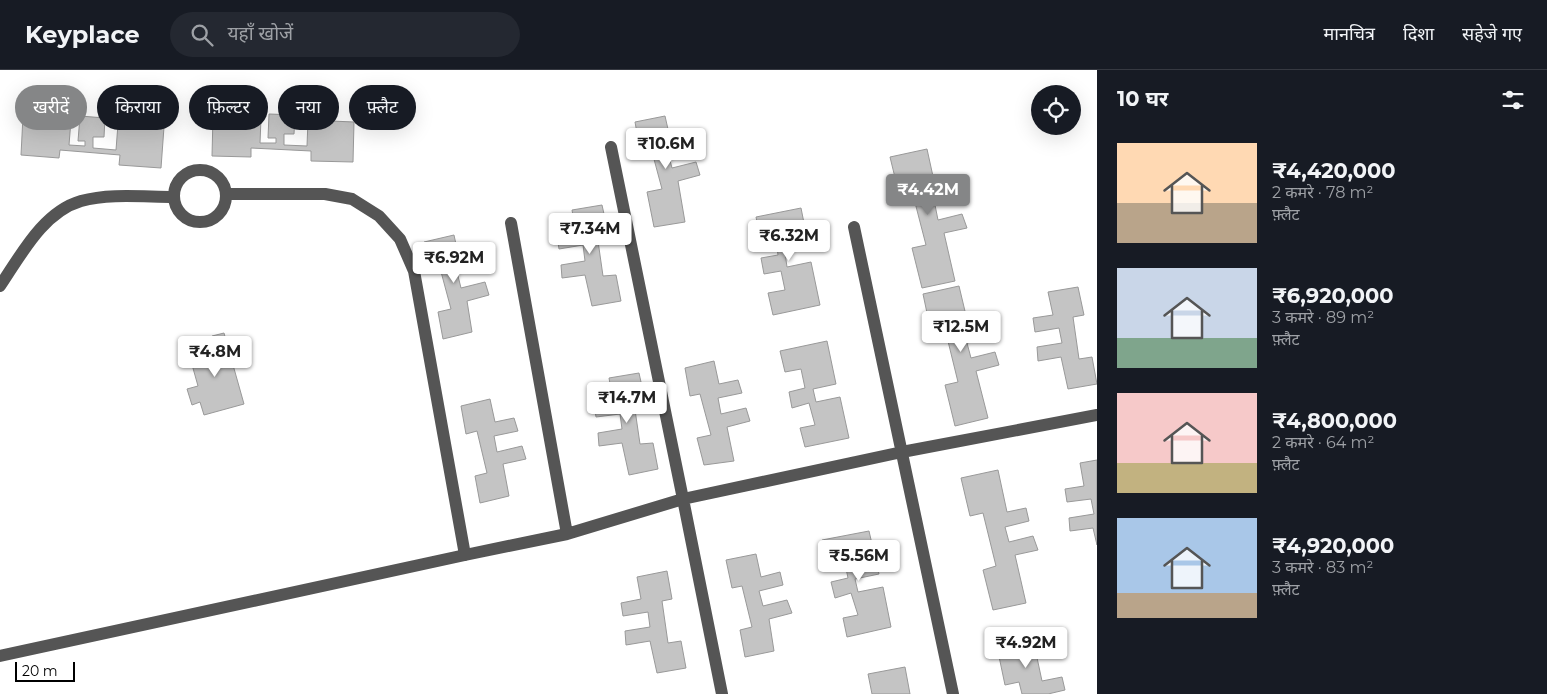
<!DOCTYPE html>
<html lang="hi">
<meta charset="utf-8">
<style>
body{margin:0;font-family:Montserrat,"Noto Sans Devanagari",sans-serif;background:#242831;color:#f1f3f6;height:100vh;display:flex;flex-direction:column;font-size:19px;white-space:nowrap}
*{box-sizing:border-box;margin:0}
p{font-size:16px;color:#9ea1a6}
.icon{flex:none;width:28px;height:28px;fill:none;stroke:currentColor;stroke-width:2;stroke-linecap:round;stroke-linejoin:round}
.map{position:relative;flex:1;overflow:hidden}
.drawer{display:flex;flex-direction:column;background:#171b24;width:450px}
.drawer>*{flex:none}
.banner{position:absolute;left:15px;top:15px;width:475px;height:45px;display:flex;gap:10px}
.buttons{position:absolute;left:1031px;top:15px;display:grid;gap:10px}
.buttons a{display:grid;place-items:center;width:50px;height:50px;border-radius:50%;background:#171b24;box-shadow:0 5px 20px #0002;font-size:25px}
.scale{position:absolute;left:15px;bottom:12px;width:60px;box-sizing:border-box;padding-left:5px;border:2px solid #000;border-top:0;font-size:14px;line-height:18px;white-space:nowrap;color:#000;-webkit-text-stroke:4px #fff;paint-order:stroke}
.price{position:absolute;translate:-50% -42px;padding:0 11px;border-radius:5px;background:#fff;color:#222;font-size:16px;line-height:32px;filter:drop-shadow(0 1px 2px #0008)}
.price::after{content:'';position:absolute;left:50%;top:30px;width:15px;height:11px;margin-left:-8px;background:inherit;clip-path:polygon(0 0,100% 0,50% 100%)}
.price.current{background:#858687;color:#fff}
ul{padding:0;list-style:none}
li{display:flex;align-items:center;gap:15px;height:125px;padding:0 20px}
li span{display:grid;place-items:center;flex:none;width:140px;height:100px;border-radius:0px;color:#555}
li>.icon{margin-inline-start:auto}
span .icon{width:60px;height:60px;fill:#fffc;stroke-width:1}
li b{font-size:21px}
h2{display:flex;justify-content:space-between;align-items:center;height:60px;padding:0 20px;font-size:21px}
.pill{padding:0 18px;border-radius:22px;background:#171b24;box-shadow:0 5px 20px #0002;font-size:18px;line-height:45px}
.pill.current{background:#858687;color:#fff}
header{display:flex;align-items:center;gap:30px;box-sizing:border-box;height:70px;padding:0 25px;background:#171b24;border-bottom:1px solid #363941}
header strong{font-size:24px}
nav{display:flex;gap:28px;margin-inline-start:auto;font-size:18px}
.search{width:350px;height:45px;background:#242831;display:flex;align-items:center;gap:12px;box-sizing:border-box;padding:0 18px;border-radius:28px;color:#9ea1a6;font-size:19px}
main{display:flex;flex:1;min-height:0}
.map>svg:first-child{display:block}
.building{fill:#c4c4c4;stroke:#999}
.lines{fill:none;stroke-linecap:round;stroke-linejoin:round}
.minor{stroke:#555;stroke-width:12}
</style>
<header>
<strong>Keyplace</strong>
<div class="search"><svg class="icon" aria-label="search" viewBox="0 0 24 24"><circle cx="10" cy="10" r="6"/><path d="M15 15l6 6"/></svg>यहाँ खोजें</div>
<nav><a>मानचित्र</a><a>दिशा</a><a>सहेजे गए</a></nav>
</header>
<main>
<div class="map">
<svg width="1097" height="624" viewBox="0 0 1097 624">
<rect width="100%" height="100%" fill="#fff"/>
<!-- building -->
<path class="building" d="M269 44 295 45 294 64H284V75L307 76 308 50 354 52 353 92 311 91V81L251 78V87L212 86 213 46 261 48 260 73H276V68H268Z
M23 46 71 50 69 75 85 76V71H78L80 46 105 48 104 67H93V78L116 80 118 54 164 57 161 98 119 95 120 85 60 80 59 88 21 85Z
M665 46 670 68 689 64 692 77 668 83 672 98 696 92 700 105 678 111 685 152 654 157 647 122 662 119 651 78 640 80 635 52Z
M927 79 936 120 955 116 958 130 935 135 938 150 962 144 967 158 944 163 955 211 922 218 912 178 926 175 912 121 899 124 890 87Z
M602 135 608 162 597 164 603 206 616 205 621 231 592 236 585 205 562 208 561 195 585 191 583 175 559 179 557 166 576 163 572 140Z
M801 138 809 178 785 183 787 197 811 192 820 235 773 245 768 223 785 220 781 201 764 204 761 188 778 185 775 162 760 166 756 147Z
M454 165 459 188 478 184 481 197 457 202 461 218 485 212 489 225 467 231 472 262 443 269 438 242 451 239 440 198 429 200 424 172Z
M959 216 969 258 988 254 991 267 967 273 971 288 995 282 999 295 976 301 988 348 955 356 945 315 958 312 945 259 931 262 923 224Z
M1078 217 1084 245 1073 247 1079 289 1092 287 1097 314 1068 319 1061 287 1038 291 1037 277 1062 273 1059 258 1035 262 1033 248 1053 245 1048 222Z
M224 263 244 334 204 345 200 332 192 335 187 319 198 316 189 284 215 276 212 266Z
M827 271 836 314 813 319 816 332 840 327 849 368 805 377 800 358 815 355 809 333 792 338 789 322 805 318 801 299 785 302 780 281Z
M714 291 719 314 738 310 742 323 718 328 721 344 746 338 750 351 727 357 734 391 704 395 697 368 711 365 700 324 690 326 685 298Z
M639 303 645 330 634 333 640 374 653 373 658 399 629 405 622 373 599 376 598 363 622 359 620 344 596 347 594 334 613 331 609 308Z
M490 329 495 352 514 348 518 361 494 366 497 382 522 376 526 389 503 394 509 426 480 433 475 406 487 403 477 361 466 364 461 336Z
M1097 390V475L1093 458 1070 461 1069 448 1094 444 1091 429 1067 432 1065 419 1084 416 1080 393Z
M998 400 1007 442 1026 438 1029 451 1005 457 1009 472 1033 466 1038 480 1015 485 1026 533 993 540 983 500 996 496 983 443 970 446 961 408Z
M869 461 879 504 855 509 858 522 883 517 891 557 847 567 843 548 858 545 851 523 835 528 831 512 848 508 844 489 827 492 822 470Z
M756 484 761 507 780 502 783 515 759 521 763 536 787 530 792 543 769 549 774 581 745 587 740 560 752 557 742 516 732 518 726 490Z
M667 501 672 529 662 531 668 573 681 571 686 598 657 603 650 571 626 575 625 561 650 557 648 542 623 546 621 533 641 529 637 507Z
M1033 569 1042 611 1062 607 1065 620 1048 624H1022L1019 612 1005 615 997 577Z
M905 597 910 624H872L868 604Z"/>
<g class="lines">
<!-- minor -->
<path class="minor" d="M174 126a26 26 0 1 1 52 0a26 26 0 1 1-52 0Z
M227 124H325L352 129 379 146 400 169 414 201 465 485
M511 153 567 464
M854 157 953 624
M0 216C21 185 43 142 81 131 110 123 144 127 174 127
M0 586 465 485 567 464 683 429 611 77
M722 624 683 429 902 382 1097 345"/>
</g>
</svg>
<div class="buttons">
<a><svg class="icon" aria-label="locate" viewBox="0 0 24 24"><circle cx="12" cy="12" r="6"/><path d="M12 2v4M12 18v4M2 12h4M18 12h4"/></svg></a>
</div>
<div class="scale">20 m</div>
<b class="price" style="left:666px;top:100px">₹10.6M</b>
<b class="price current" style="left:928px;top:146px">₹4.42M</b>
<b class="price" style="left:590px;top:185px">₹7.34M</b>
<b class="price" style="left:789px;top:192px">₹6.32M</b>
<b class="price" style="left:454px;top:214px">₹6.92M</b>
<b class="price" style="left:961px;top:283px">₹12.5M</b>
<b class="price" style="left:215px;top:308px">₹4.8M</b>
<b class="price" style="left:627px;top:354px">₹14.7M</b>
<b class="price" style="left:859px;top:512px">₹5.56M</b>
<b class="price" style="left:1026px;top:599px">₹4.92M</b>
<div class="banner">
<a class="pill current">खरीदें</a>
<a class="pill">किराया</a>
<a class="pill">फ़िल्टर</a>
<a class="pill">नया</a>
<a class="pill">फ़्लैट</a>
</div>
</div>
<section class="drawer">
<h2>10 घर<svg class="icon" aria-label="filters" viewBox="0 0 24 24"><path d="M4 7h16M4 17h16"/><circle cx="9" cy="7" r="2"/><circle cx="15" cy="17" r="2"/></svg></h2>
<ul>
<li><span style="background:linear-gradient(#ffd9b3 60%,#b9a48a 0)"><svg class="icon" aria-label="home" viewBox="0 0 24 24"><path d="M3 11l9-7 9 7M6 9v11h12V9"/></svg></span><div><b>₹4,420,000</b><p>2 कमरे · 78 m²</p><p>फ़्लैट</p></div></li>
<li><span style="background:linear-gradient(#c9d6e8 70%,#7fa58c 0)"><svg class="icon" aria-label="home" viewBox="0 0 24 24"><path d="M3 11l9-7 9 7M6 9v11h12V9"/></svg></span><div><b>₹6,920,000</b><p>3 कमरे · 89 m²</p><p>फ़्लैट</p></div></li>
<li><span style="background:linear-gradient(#f6c9c9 70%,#c2b280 0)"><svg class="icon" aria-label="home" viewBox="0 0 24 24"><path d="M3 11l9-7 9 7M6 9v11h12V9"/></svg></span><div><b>₹4,800,000</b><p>2 कमरे · 64 m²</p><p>फ़्लैट</p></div></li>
<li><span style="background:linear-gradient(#a9c7e8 75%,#b9a48a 0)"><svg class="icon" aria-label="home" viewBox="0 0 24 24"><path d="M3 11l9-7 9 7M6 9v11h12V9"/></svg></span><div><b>₹4,920,000</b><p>3 कमरे · 83 m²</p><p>फ़्लैट</p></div></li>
</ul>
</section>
</main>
